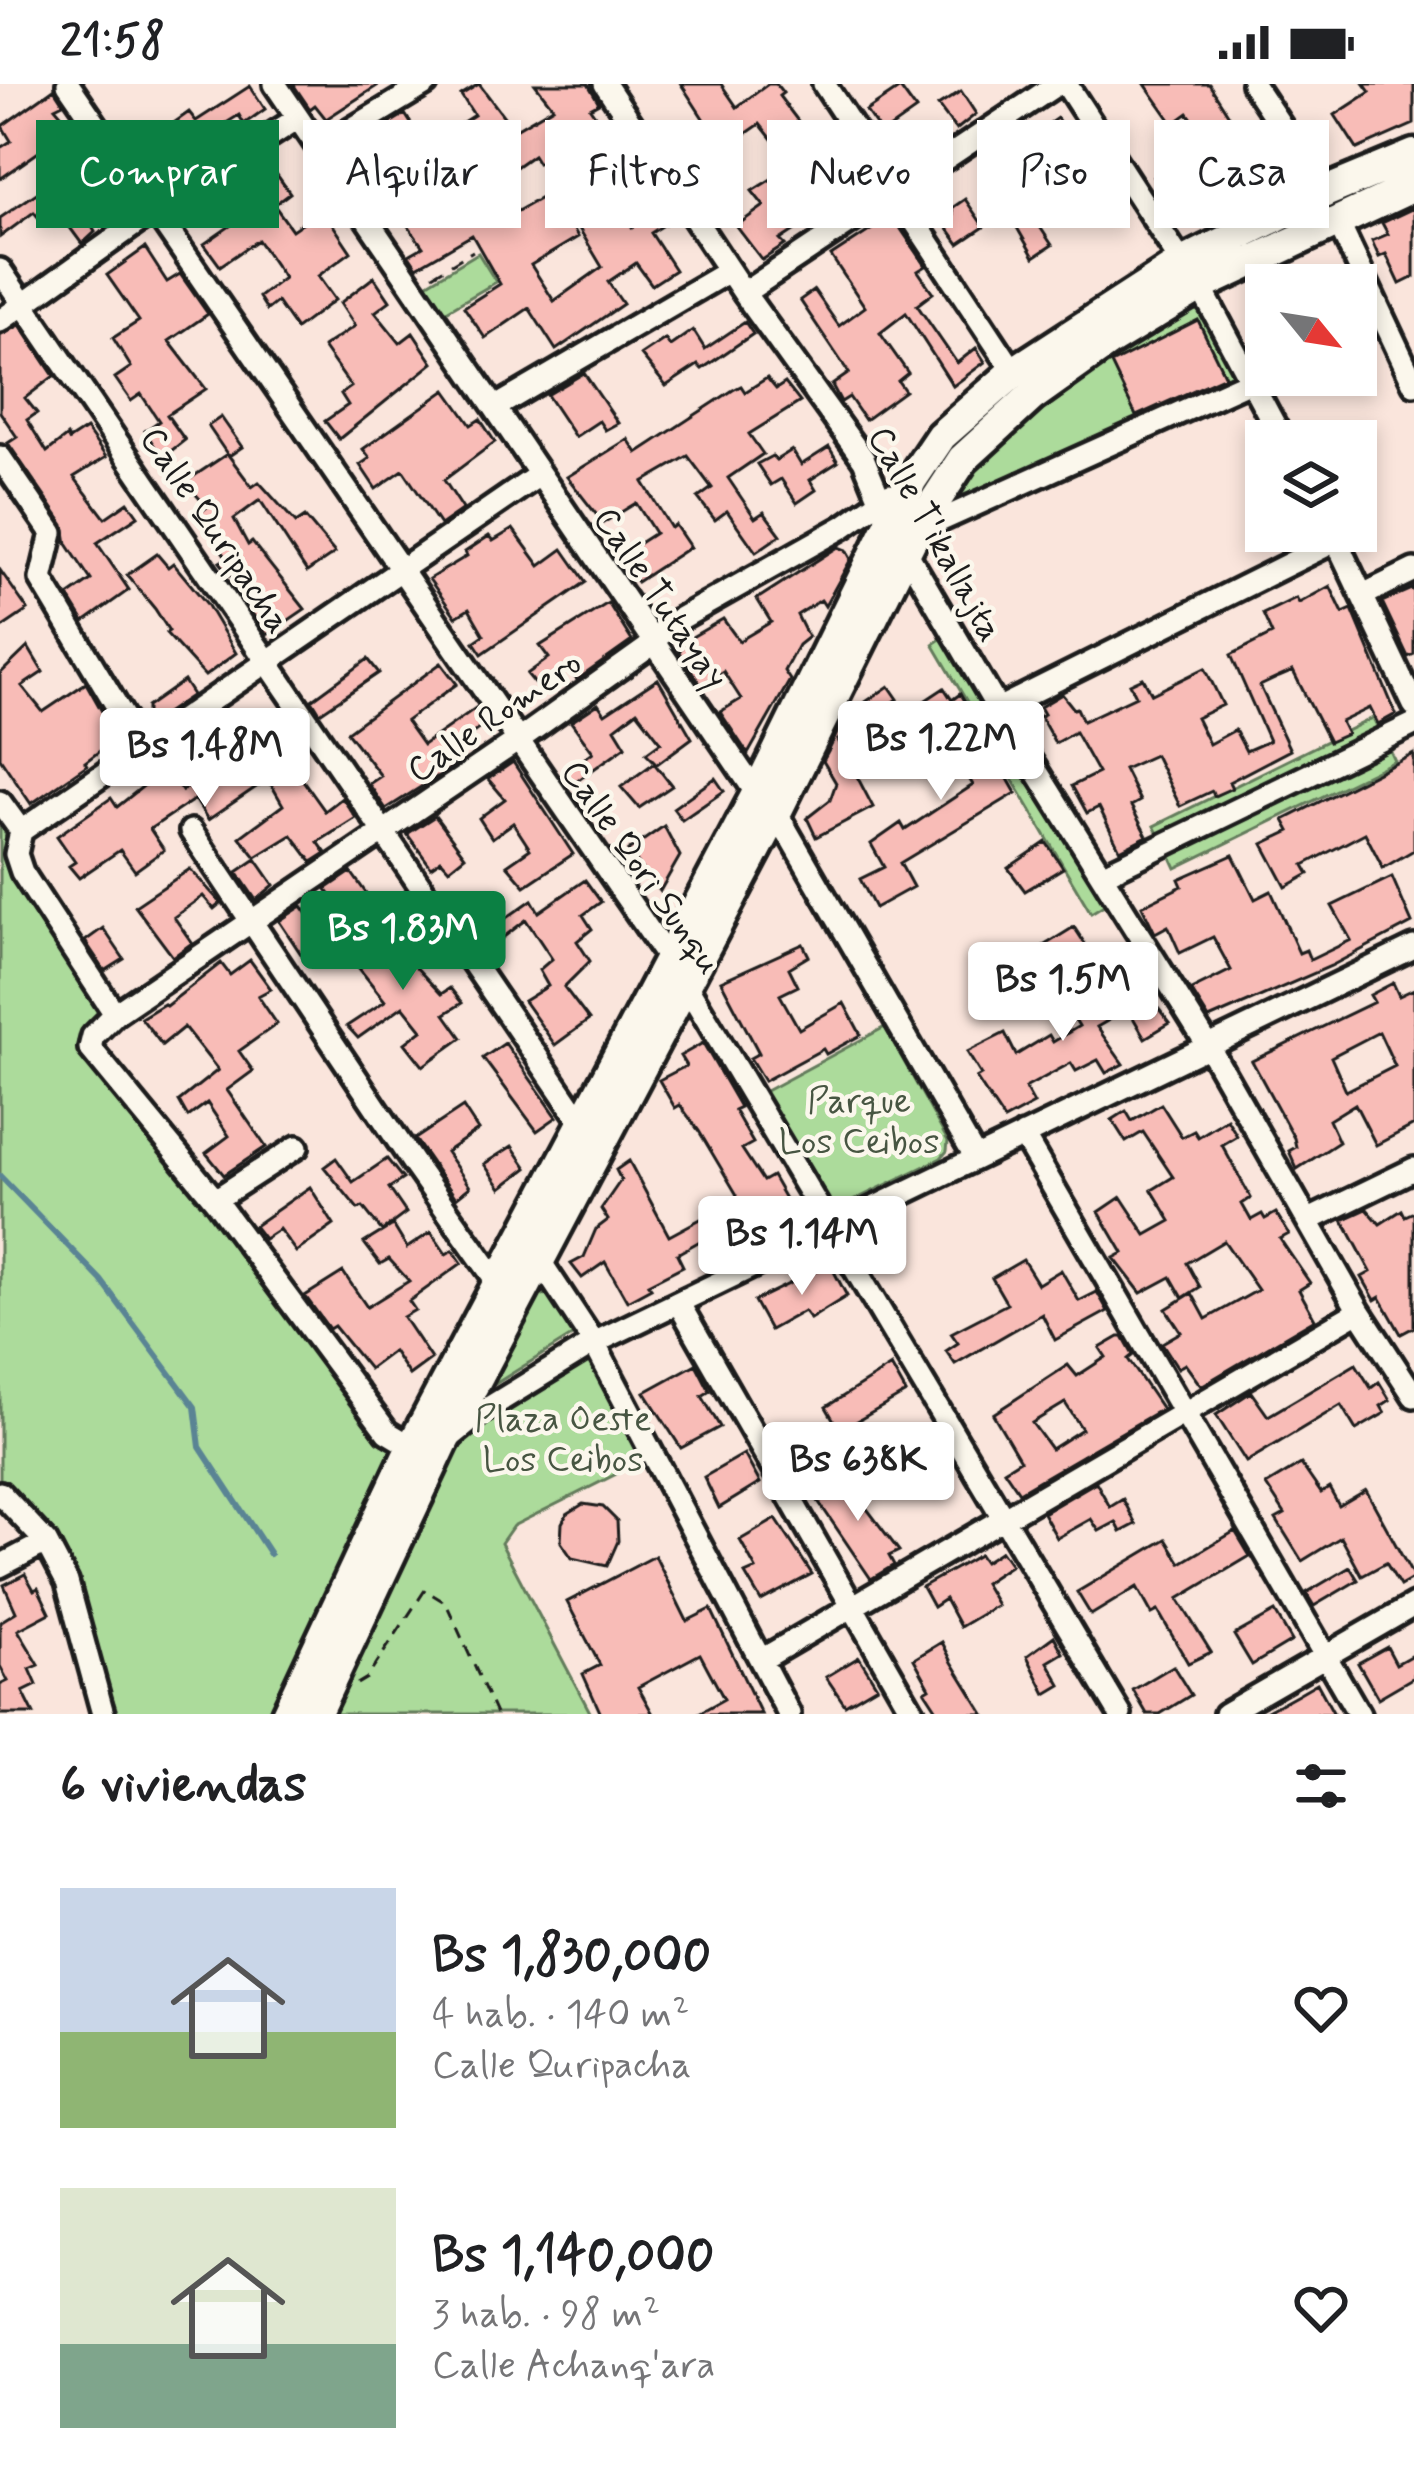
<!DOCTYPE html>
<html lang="es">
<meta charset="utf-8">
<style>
body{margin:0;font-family:Mynerve,sans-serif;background:#f6f6f6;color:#202124;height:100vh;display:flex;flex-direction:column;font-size:45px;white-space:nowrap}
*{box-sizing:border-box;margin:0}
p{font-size:39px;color:#757577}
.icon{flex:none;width:66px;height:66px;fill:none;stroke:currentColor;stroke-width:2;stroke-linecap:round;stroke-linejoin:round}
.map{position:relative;height:1630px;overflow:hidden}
.drawer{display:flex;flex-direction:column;background:#fff;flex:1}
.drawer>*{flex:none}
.top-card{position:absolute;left:36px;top:36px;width:1344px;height:108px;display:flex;gap:24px}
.needle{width:78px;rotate:120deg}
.controls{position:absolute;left:1245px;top:180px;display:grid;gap:24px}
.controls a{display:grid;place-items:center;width:132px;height:132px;border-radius:0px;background:#fff;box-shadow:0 6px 18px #0003;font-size:60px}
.price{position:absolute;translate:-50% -102px;padding:0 27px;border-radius:12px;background:#fff;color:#222;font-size:39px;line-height:78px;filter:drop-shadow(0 3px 6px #0008)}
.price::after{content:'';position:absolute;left:50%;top:72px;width:36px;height:27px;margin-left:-18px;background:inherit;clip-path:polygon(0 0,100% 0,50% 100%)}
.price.selected{background:#0b8043;color:#fff}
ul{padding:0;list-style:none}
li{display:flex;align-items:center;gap:36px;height:300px;padding:0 60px}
li span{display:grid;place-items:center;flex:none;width:336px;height:240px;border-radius:0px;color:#555}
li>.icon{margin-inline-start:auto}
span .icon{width:144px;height:144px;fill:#fffc;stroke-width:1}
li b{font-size:51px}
h2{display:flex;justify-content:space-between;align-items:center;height:144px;padding:0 60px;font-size:51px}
.pill{padding:0 42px;border-radius:0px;background:#fff;box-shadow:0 6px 18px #0003;font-size:42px;line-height:108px}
.pill.selected{background:#0b8043;color:#fff}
.status{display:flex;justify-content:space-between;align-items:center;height:84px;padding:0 60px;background:#fff;direction:ltr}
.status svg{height:33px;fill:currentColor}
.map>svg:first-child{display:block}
.green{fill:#acdb9b;stroke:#647c5c;stroke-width:3}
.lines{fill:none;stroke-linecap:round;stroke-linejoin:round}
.stream{stroke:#5a8494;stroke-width:6}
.building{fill:#f8bcb7;stroke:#1c1c1c;stroke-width:3;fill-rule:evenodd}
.minor-casing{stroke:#1c1c1c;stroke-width:30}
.secondary-casing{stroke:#1c1c1c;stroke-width:39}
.path{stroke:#1c1c1c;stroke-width:3;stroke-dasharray:12 9;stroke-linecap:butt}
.minor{stroke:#fbf7ec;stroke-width:21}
.secondary{stroke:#fbf7ec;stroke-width:30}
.labels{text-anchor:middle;stroke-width:9;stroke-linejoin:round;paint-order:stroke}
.street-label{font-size:36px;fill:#1c1c1c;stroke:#fbf7ec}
.park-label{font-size:36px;fill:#475542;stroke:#fbf7ec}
</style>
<div class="status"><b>21:58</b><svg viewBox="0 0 49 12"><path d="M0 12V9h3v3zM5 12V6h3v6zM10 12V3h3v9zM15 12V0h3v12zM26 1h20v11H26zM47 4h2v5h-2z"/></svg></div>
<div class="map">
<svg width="1414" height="1630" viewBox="0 0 1414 1630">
<rect width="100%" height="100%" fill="#fae5dc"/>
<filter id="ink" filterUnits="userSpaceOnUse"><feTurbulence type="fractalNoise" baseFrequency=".00833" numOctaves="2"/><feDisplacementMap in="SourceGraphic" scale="24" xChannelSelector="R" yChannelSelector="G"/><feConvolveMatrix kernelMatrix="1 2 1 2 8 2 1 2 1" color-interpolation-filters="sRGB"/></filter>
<g filter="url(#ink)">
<!-- green -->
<path class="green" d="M478 169 496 198 443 229 425 201Z
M1194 226 1204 228 1237 291 1235 295 947 426C954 413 960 396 969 385 1013 332 1129 246 1194 226Z
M945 552 1104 821 1091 829 933 560Z
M1373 634 1379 646 1160 753 1154 742Z
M1389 664 1395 677 1176 784 1170 771Z
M0 732C10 750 2 763 10 781L103 923 101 936 78 957V967L190 1099 394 1370 269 1630H118L53 1447 0 1395Z
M885 943 948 1057 947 1067 941 1074 840 1123 832 1122 764 1008Z
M548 1210 563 1222 575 1250 487 1305 534 1213Z
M586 1277 595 1279 646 1375 513 1442 501 1459 591 1630H331L454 1371C486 1327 539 1304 586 1277Z"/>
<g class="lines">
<!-- stream -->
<path class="stream" d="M0 1092 101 1196 195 1323 200 1363 270 1470"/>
</g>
<!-- building -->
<path class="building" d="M293 0H380L326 35 315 21 310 25Z
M479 0 514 46 553 23 535 0H588L599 19 590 24 625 74 633 69 646 90 617 107 594 76 579 86 563 63 538 79 533 71 493 99 514 129 553 107 578 153 531 181 554 217 602 183 577 141 616 117 632 143 667 120 676 133 651 149 675 186 652 201 636 179 608 198 623 220 556 266 529 224 485 254 464 223 500 200 472 151 417 183 409 171 423 163 404 136 421 126 416 118 425 112 377 47 405 30 430 69 419 76 444 113 448 110 455 121 488 100 452 45 474 31 461 11Z
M681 0H721L737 23 768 0H776L783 9 779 12 801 41 775 59 760 40 698 83 681 60 708 42Z
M1145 0H1209L1233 38 1208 57 1188 29 1173 40Z
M1364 0H1414V40L1357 65 1335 31 1370 8Z
M250 2 265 25 244 40 239 31 207 51 213 59 171 90 163 88 150 70 163 61 157 51 189 28 196 37Z
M900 4 916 26 882 50 866 27Z
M54 5 63 19 55 23 73 44 0 95V64L11 57 2 42Z
M961 7 976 30 956 46 938 22Z
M1057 34 1080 70 1067 79 1090 105 1038 140 1052 161 1034 173 1001 116 1034 94 1017 70 1034 56 1031 52Z
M841 53 854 73 846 79 865 102 838 118 810 76Z
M1271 55 1288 84 1229 125 1217 110 1178 136 1153 93 1204 58 1224 88Z
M94 70 134 123 121 132 117 124 91 141 95 148 82 160 60 130 45 142 34 128 0 153V134Z
M267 77 290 109 274 121 292 146 333 118 343 134 333 141 351 168 318 192 335 216 296 245 277 218 267 226 259 213 284 194 258 156 220 182 204 160 230 142 212 118Z
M781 89 812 135 780 156 785 161 762 176 736 142 764 122 752 107Z
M965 115 984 143 959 160 943 138 953 131 952 124Z
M1414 124V193L1400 200 1386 170 1379 173 1372 157 1388 150 1382 139Z
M892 132 926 182 918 187 933 209 917 221 957 279 976 264 985 278 953 302 906 229 880 249 908 289 898 297 905 307 865 336 849 313 841 318 832 301 849 289 800 216 814 206 839 242 865 223 831 172Z
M145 164 167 198 180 190 208 230 169 257 206 305 167 331 185 356 162 374 145 347 159 337 141 310 131 317 115 294 131 283 113 254 139 237 107 191Z
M374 193 390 217 375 228 400 259 413 249 433 279 339 355 325 337 348 321 341 310 351 303 323 263 355 242 340 219Z
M1198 236 1225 292 1136 332 1111 280Z
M745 238 753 250 702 285 698 281 666 302 641 271 665 255 670 262 693 246 705 265Z
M20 241 54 292 25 314 37 329 27 336 47 368 67 352 69 356 86 345 106 373 74 393 105 434 128 418 138 432 97 459 129 506 84 538 68 512 91 496 67 460 64 441 8 359 17 353 0 328V252Z
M584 289 618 339 605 346 599 337 575 353 547 311Z
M767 294 776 305 785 299 800 318 749 350 763 370 728 394 755 434 764 428 781 451 756 468 727 427 715 436 698 414 712 404 688 372 643 398 671 444 675 441 690 463 637 498 618 473 655 449 636 419 603 439 567 393 628 355 637 369 733 306 741 302 745 308Z
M446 306 471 341 480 335 495 358 444 396 463 425 440 441 403 386 376 405 360 381 370 374 363 365Z
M221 333 242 363 229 372 252 403 259 398 296 439 305 433 335 469 307 488 260 416 234 435 248 461 252 458 305 525 267 551 250 526 254 523 220 478 227 474 197 431 207 423 185 398 227 370 208 342Z
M829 363 838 378 810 396 816 406 797 419 781 395 771 401 757 380 772 372 776 376 792 366 801 381Z
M513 445 540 482 563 465 586 498 482 570 474 558 484 551 469 525 456 533 429 495 467 472 465 468 489 452 493 457Z
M838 463 846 466 851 475 825 522 821 516 797 531 808 553 798 561 784 587 790 596 748 670 720 628 741 615 723 587 701 601 679 568 685 557 723 535 739 557 771 538 757 515Z
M157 470 168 483 173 479 207 520 236 569 205 592 166 549 169 547 155 525 127 491Z
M0 486 28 526 0 545Z
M1330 502 1343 529 1352 525 1396 630 1378 640 1370 624 1341 638 1347 650 1329 658 1293 587 1279 593 1260 602 1290 666 1229 698 1232 704 1214 712 1212 707 1180 722 1155 671 1124 685 1140 717 1131 722 1147 752 1120 766 1099 723 1087 729 1072 702 1098 689 1075 648 1055 659 1040 632 1044 630 1040 623 1062 610 1074 625 1077 624 1083 637 1136 612 1130 600 1143 594 1152 610 1205 584 1223 621 1196 634 1209 660 1235 646 1246 667 1269 657 1231 571 1272 550 1263 530 1296 514 1299 519Z
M1414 504V570L1408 573 1382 518Z
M608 519 632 557 577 596 566 582 537 602 527 590 549 574 540 562Z
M28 563 43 588 22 602 43 628 86 599 117 654 85 678 87 681 31 720 0 674V590Z
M368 575 379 589 320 629 312 616Z
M441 579 457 600 406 637 423 661 477 623 488 638 446 669 454 682 386 725 369 700 381 692 347 648Z
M658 595 692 654 657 680 646 669 661 658 637 627 615 644 626 662 573 700 565 689 593 668 571 638 598 620 605 630Z
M184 597 193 611 147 642V623Z
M889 602 898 615 838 656 873 723 816 753 807 734 830 716 836 699 823 677 829 666 845 632Z
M944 604 952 616 960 610 1016 709 900 779 913 803 875 824 860 795 884 783 871 760 901 739 905 746 973 701 968 693 979 685 943 632 935 637 923 618Z
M235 651 243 664 258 654 284 687 292 681 325 727 342 714 356 734 318 758 326 769 312 778 292 751 256 773 240 753 283 721 268 695 208 736 195 715 150 745 164 766 135 787 120 766 79 794 69 782 75 778 57 752 111 714 117 723 146 700 140 691 162 677 182 707 222 676 212 664Z
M1414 670V766L1383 784 1365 749 1304 781 1309 790 1286 803 1263 760 1290 747 1284 736Z
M513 678 573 770 525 802 507 781 530 765 513 739 492 754 479 734 505 715 488 695Z
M654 679 672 702 639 724 621 703Z
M715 694 724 707 682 736 673 724Z
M435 732 465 772 449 785 441 776 431 783 407 750Z
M664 742 680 772 660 807 628 767Z
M1046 758 1063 784 1025 807 1008 784Z
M1233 771 1255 815 1271 807 1299 869 1306 866 1310 876 1351 856 1332 822 1392 793 1412 839 1331 882 1209 935 1191 906 1231 886 1213 853 1180 869 1168 842 1155 849 1142 822 1182 802 1179 795Z
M256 775 274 801 256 816 237 788Z
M190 785 221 819 214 825 203 812 174 833 192 859 173 873 135 822Z
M351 788 378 826 355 844 326 805Z
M585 796 601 818 583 831 592 845 577 857 590 877 564 903 589 936 555 961 524 917 548 902 539 886 552 875 526 836 484 868 476 855 532 816 539 828Z
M302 822 333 864 309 882 279 837Z
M349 836 374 873 406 849 425 872 413 880 441 910 450 904 462 919 445 930 462 954 423 982 405 959 422 946 403 922 358 954 347 942 385 917 331 849Z
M1074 843 1089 866 1047 892 1032 869Z
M103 844 124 875 105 887 85 857Z
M803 860 809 872 789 884 798 902 780 911 799 945 844 919 861 951 826 970 823 965 764 997 750 974 759 969 721 897Z
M250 876 271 905 258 912 277 940 239 967 253 987 227 1006 266 1063 224 1091 206 1069 229 1052 207 1019 188 1033 179 1017 218 986 184 943 162 961 141 934 164 920 166 922 221 879 230 891Z
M1117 882 1136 910 1143 905 1170 939 1145 954 1128 925 1097 943 1123 980 1106 989 1098 976 1076 987 1071 979 1025 1004 1034 1020 1004 1036 976 994 981 991 967 968 1005 949 1016 971 1049 951 1053 958 1079 942 1064 917 1089 902 1092 907 1111 896 1107 889Z
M1393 899 1399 912 1414 905V1041L1376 1061 1355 1020 1329 1036 1339 1058 1297 1085 1289 1067 1296 1063 1294 1054 1252 977 1374 918 1370 911ZM1379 948 1395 982 1346 1007 1331 973Z
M505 959 557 1033 537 1047 483 974Z
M703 959 740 1023 734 1026 753 1059 742 1065 763 1097 772 1092 792 1127 722 1166 714 1149 677 1170 683 1182 648 1200 651 1204 627 1217 605 1178 582 1194 571 1180 584 1173 596 1145 608 1136 601 1125 621 1096 616 1086 629 1077 669 1152 734 1117 737 1111 699 1047 680 1021 675 1024 659 996 686 982 680 972Z
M1161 1020 1182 1053 1194 1047 1198 1053 1227 1035 1237 1052 1222 1061 1251 1114 1242 1120 1251 1136 1262 1130 1265 1135 1276 1129 1289 1150 1280 1155 1310 1199 1299 1206 1315 1235 1201 1302 1185 1280 1178 1284 1162 1259 1181 1248 1166 1225 1192 1209 1206 1235 1258 1206 1224 1157 1187 1179 1200 1203 1183 1214 1171 1193 1141 1209 1114 1174 1123 1169 1099 1128 1121 1113 1146 1151 1171 1137 1152 1106 1173 1093 1143 1048 1126 1058 1112 1036 1126 1027 1132 1037Z
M463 1023 478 1046 446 1068 470 1103 456 1114 415 1055Z
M512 1062 527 1084 501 1104 484 1080Z
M336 1074 353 1098 387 1075 403 1095 389 1104 406 1129 382 1147 363 1123 358 1125 324 1083Z
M310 1103 334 1141 296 1168 279 1145 264 1155 254 1142Z
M1367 1125 1380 1140 1402 1126 1405 1132 1414 1128V1243L1401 1250 1380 1213 1375 1216 1362 1193 1371 1188 1343 1136Z
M393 1141 407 1164 431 1148 446 1170 453 1166 462 1179 409 1217 415 1226 403 1233 431 1275 409 1291 393 1267 369 1285 334 1242 329 1245 305 1212 343 1188 367 1223 409 1197 389 1175 380 1180 364 1159Z
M1023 1176 1038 1200 1061 1186 1079 1217 1097 1208 1108 1227 1055 1256 1042 1230 955 1280 946 1267 958 1259 951 1249 1007 1220 992 1194Z
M830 1180 847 1212 810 1235 804 1227 770 1246 754 1217Z
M1119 1253H1123L1133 1271 1128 1275 1162 1325 1019 1408 1004 1386 1020 1376 993 1330 1068 1281 1077 1292 1106 1273 1100 1264ZM1065 1319 1082 1345 1051 1365 1032 1339Z
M696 1280 710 1307 702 1312 720 1343 681 1364 645 1308Z
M1356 1280 1371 1304 1379 1298 1390 1316 1381 1322 1385 1329 1356 1346 1341 1321 1246 1378 1216 1331 1251 1308 1268 1332Z
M891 1282 906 1309 840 1347 826 1323Z
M744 1370 760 1399 719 1424 704 1393Z
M1301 1380 1321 1409 1329 1404 1339 1422 1366 1406 1414 1494 1400 1502 1386 1479 1362 1492 1341 1453 1302 1477 1276 1435 1285 1430 1266 1401Z
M859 1385 866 1402 855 1409 899 1467 889 1472 894 1481 871 1495 814 1411Z
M1096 1398 1110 1423 1123 1415 1136 1440 1121 1448 1116 1438 1099 1447 1091 1435 1057 1454 1043 1429Z
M583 1420 603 1423 617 1437 618 1457 607 1482 572 1474 561 1458 562 1439 567 1430Z
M776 1435 812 1490 761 1517 745 1490 756 1485 740 1456Z
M1235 1447 1250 1472 1178 1515 1211 1568 1188 1579 1158 1527 1152 1530 1137 1503 1091 1531 1077 1508 1166 1455 1181 1479Z
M1001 1467 1011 1481 984 1499 997 1521 960 1543 945 1515 933 1523 922 1503 979 1471 984 1478Z
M655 1472 687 1537 711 1525 761 1630H697L724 1615 700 1570 638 1603 653 1630H601L583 1590 600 1581 567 1518Z
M1350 1483 1358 1496 1314 1522 1306 1509Z
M25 1490 34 1506 38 1504 50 1529 18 1546 39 1581 30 1585 37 1601 23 1608 34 1630H0V1601L8 1597 0 1582V1538L16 1528 4 1501Z
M1275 1528 1292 1557 1252 1581 1234 1551Z
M1054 1552 1063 1569 1048 1578 1061 1601 1046 1610 1027 1572Z
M942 1558 952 1578 984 1630H940L925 1607 930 1604 914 1575Z
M1387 1563 1396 1580 1414 1570V1593L1378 1614 1358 1579Z
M859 1573 877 1602 845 1621 826 1593Z
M1173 1582 1191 1611 1160 1630H1147L1133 1606Z
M1317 1599 1334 1630H1262L1298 1610Z"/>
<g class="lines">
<defs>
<path id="minor" d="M68 0 685 899 1120 1630
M275 0 757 710 776 728 975 1073
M605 0 744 209 864 376 891 442 998 625 1207 960 1359 1227 1414 1312
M824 0 1014 288
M1066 0 1182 179
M1253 0 1325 108
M319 65 426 0
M1337 136 1414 300
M0 186 582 1039
M1200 202 1283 357
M744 209 1057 0
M0 237 155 126 298 34
M496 323 729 187
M0 373 52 449 41 495 142 664
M917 447 1250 297
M1332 448 1414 621
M1363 511 1414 486
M998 625 1337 456
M0 718 21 747 16 770 22 788 115 930 93 952 90 964 215 1116 387 1348 412 1363 425 1362
M21 747 539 391
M191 747 413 1079 498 1199
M1104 790 1414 640
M115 930 517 657 653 560 667 542 843 443 890 410
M1023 1051 1359 1630
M215 1116 297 1063
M1309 1136 1414 1085
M538 1174 594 1259 789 1630
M679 1220 914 1630
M453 1351 480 1329 594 1259 1414 863
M0 1409 46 1458 67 1498 103 1630
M0 1482 46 1458
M761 1576 1359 1227
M1225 1630 1414 1521"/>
<path id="secondary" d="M287 1630 412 1363 757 710 912 395 941 352 1014 288 1182 179 1325 108 1414 71
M315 1630 442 1360 776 728 915 448 963 375 1032 312 1108 258 1200 202 1414 102"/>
</defs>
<!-- minor casing -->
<use href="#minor" class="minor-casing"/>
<!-- secondary casing -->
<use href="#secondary" class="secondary-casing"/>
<!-- path -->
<path class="path" d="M433 191 473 167
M357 1600 367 1594 425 1506 446 1519 496 1630"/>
<!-- minor -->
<use href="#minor" class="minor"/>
<!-- secondary -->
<use href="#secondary" class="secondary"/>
</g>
</g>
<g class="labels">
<!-- street labels -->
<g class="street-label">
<text transform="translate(217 445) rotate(56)" y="13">Calle Quripacha</text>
<text transform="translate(937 449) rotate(61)" y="13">Calle T'ikallajta</text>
<text transform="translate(662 513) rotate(56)" y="13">Calle Tutayay</text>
<text transform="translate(493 631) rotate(-35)" y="13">Calle Romero</text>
<text transform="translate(643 782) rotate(55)" y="13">Calle Qori Sunqu</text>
</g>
<!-- park labels -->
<g class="park-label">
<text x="859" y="1028">Parque<tspan x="859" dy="41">Los Ceibos</tspan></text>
<text x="563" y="1346">Plaza Oeste<tspan x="563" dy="41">Los Ceibos</tspan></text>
</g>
</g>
</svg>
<div class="controls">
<a><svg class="needle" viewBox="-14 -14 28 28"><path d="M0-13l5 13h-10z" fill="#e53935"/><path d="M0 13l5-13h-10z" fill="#757577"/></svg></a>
<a><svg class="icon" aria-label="layers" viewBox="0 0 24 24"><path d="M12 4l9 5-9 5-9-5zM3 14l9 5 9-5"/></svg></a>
</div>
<b class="price" style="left:941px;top:719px">Bs 1.22M</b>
<b class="price" style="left:205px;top:726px">Bs 1.48M</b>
<b class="price selected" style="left:403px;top:909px">Bs 1.83M</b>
<b class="price" style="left:1063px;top:960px">Bs 1.5M</b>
<b class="price" style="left:802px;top:1214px">Bs 1.14M</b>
<b class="price" style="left:858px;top:1440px">Bs 638K</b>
<div class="top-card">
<a class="pill selected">Comprar</a>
<a class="pill">Alquilar</a>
<a class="pill">Filtros</a>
<a class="pill">Nuevo</a>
<a class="pill">Piso</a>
<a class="pill">Casa</a>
</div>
</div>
<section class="drawer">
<h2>6 viviendas<svg class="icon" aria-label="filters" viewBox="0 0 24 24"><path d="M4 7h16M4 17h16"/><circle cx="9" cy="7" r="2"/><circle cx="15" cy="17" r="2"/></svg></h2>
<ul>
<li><span style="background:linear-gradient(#c9d6e8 60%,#8fb573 0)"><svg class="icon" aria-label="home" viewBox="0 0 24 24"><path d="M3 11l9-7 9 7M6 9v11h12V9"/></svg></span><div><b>Bs 1,830,000</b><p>4 hab. · 140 m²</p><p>Calle Quripacha</p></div><svg class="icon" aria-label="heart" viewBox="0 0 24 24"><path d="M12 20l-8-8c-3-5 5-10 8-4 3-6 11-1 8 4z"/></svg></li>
<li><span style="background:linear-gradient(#dfe7d0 65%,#7fa58c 0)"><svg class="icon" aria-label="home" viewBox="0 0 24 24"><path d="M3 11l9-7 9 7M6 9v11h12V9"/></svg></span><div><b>Bs 1,140,000</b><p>3 hab. · 98 m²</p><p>Calle Achanq'ara</p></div><svg class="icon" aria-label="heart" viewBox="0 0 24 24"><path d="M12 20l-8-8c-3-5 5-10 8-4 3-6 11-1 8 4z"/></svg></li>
</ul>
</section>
